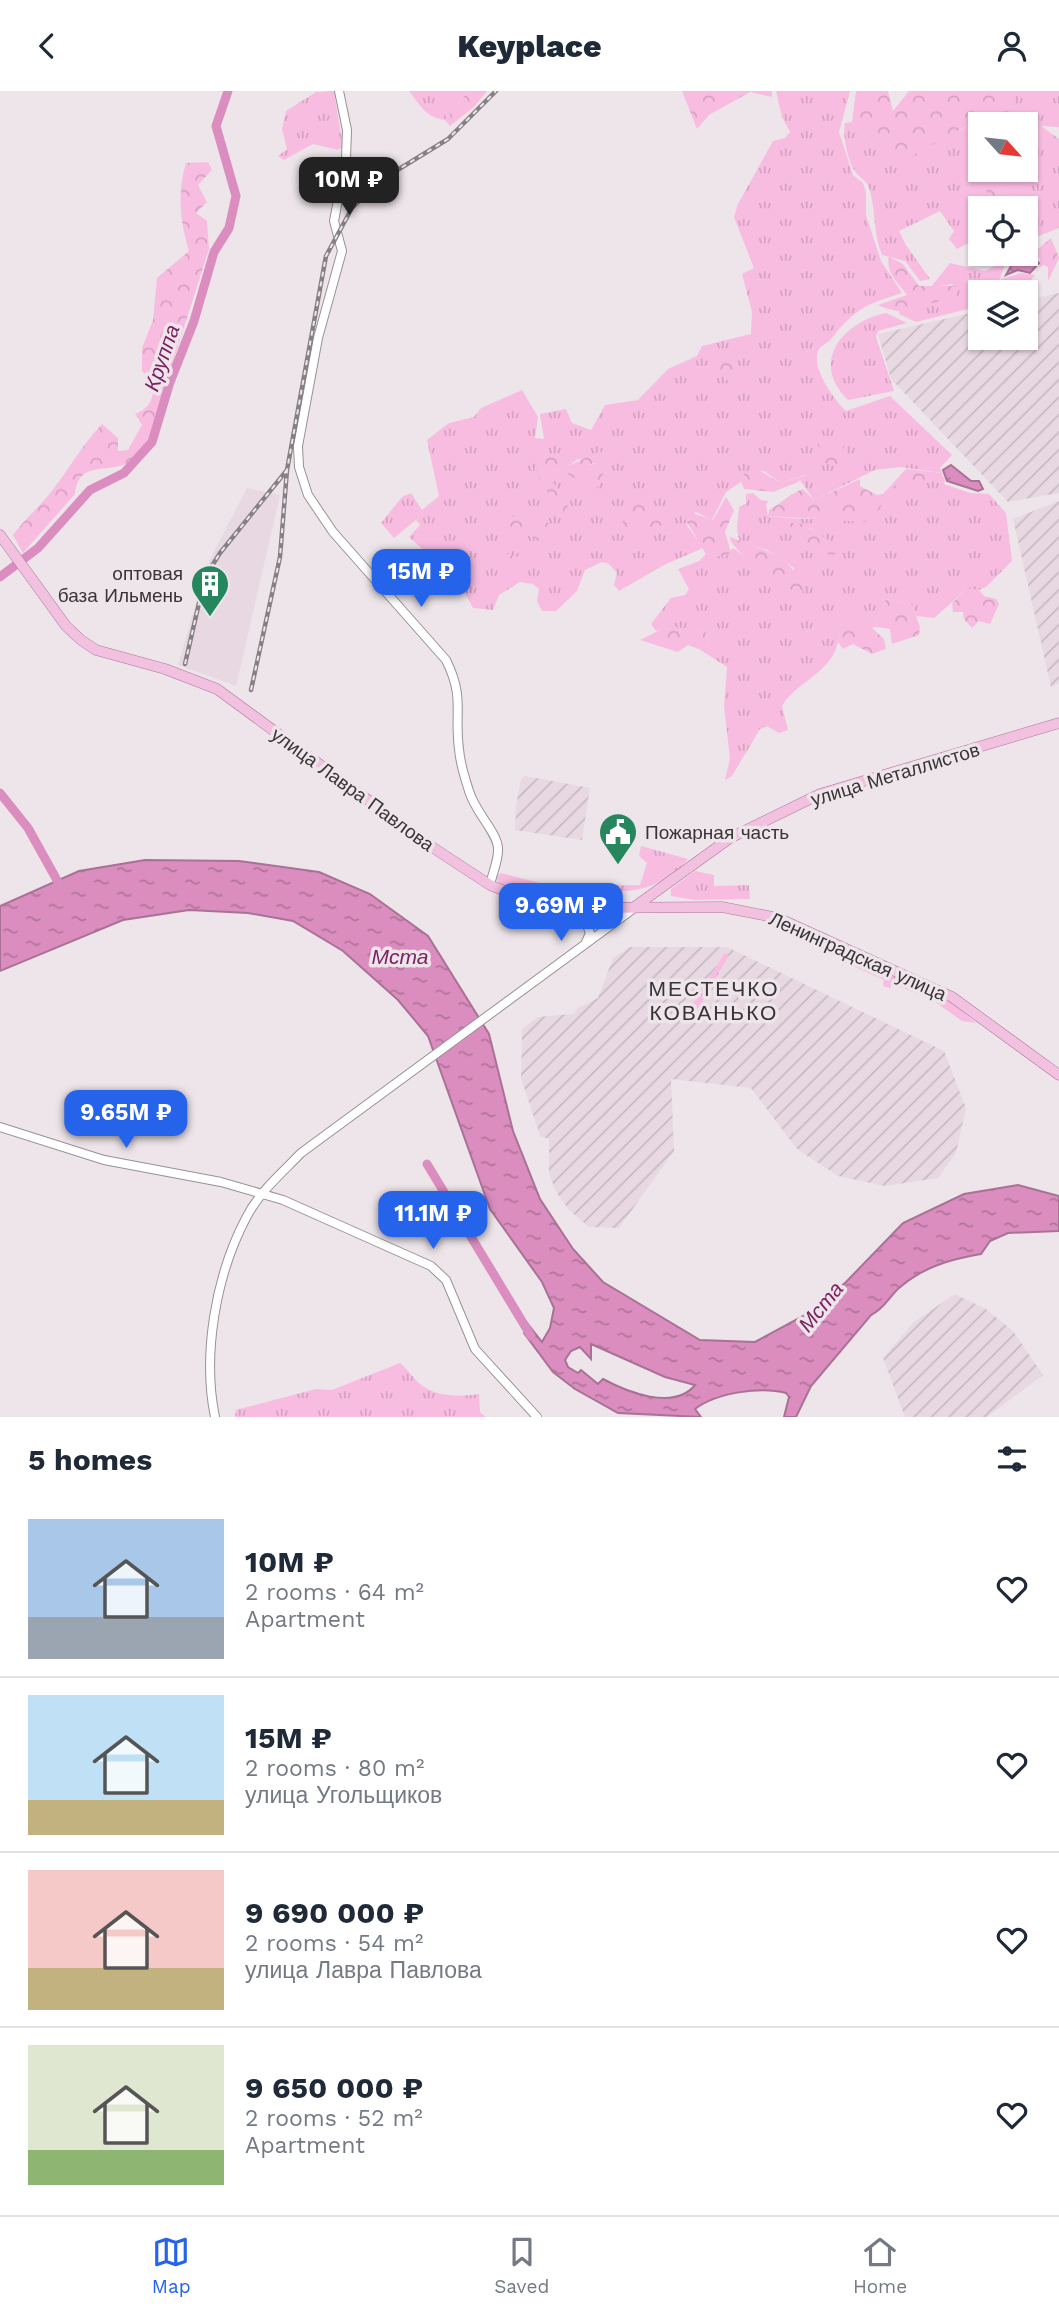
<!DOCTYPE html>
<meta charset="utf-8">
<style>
body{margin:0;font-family:"Work Sans",sans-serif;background:#f2f2f3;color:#1f2937;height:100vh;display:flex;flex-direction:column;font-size:26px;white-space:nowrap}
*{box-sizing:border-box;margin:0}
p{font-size:23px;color:#747a83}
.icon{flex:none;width:38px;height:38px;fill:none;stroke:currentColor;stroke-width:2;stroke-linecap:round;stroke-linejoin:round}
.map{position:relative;height:1326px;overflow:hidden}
.sheet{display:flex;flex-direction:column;background:#fff;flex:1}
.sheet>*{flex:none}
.needle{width:46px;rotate:117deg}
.tools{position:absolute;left:968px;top:21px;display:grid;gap:14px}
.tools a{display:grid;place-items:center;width:70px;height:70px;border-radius:0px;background:#fff;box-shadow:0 2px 5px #0004;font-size:35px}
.price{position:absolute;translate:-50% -60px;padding:0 16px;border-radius:14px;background:#2563eb;color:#fff;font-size:23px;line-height:46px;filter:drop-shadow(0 2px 4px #0008)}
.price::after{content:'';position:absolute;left:50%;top:42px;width:21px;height:16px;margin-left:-10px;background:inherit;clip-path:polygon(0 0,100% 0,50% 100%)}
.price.selected{background:#222;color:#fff}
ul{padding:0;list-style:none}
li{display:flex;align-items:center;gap:21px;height:175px;padding:0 28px}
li+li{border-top:2px solid #e0e1e3}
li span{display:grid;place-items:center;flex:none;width:196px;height:140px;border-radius:0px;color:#555}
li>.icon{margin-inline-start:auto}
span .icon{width:84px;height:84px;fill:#fffc;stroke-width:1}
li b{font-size:30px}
h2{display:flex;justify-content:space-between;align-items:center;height:84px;padding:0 28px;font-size:30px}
header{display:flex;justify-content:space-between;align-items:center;height:91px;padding:0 28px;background:#fff;font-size:32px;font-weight:800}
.menu{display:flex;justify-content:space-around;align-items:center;height:98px;border-top:2px solid #e0e1e3;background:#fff;font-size:19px;color:#747a83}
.menu a{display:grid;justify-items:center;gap:4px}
.menu .selected{color:#2563eb}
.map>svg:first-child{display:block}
.built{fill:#e8d8e1}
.industrial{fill:url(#industrial-furrows)}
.grass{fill:url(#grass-tufts);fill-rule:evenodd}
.forest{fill:url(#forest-crowns)}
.water{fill:url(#water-ripples);stroke:#a97295;stroke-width:2;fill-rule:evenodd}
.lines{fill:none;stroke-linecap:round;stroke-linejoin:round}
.river{stroke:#da8dbe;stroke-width:9}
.secondary-casing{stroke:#999195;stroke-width:10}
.primary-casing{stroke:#ac7598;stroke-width:11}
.secondary{stroke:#fff;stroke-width:8}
.primary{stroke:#f2c1e0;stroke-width:10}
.rail-casing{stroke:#868084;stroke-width:4.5}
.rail{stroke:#ede5ea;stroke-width:2;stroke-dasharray:5;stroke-linecap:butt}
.labels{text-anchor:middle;stroke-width:7;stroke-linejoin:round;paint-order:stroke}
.poi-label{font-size:19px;fill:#383436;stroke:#ede5ea;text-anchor:end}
.street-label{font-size:19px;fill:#383436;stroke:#ede5ea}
.water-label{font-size:21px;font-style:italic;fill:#7b2262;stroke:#ede5ea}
.neighbourhood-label{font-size:21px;letter-spacing:2px;fill:#383436;stroke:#ede5ea}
</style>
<header><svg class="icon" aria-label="back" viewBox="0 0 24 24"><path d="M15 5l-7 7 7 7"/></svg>Keyplace<svg class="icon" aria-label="person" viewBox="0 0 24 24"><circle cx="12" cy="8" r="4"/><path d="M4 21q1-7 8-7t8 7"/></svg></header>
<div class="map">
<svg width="1059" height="1326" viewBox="0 0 1059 1326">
<defs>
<pattern id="industrial-furrows" width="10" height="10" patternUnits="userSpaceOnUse" patternTransform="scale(1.75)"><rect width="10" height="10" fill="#e8d8e1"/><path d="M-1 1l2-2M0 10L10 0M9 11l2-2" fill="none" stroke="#c8bac2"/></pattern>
<pattern id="grass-tufts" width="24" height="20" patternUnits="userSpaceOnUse" patternTransform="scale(1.75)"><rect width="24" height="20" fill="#f8bce1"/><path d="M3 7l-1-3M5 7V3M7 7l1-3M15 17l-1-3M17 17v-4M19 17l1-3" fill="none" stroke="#d5a2c2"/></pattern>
<pattern id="forest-crowns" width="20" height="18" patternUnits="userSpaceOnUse" patternTransform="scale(1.75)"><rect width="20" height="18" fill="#f8bce1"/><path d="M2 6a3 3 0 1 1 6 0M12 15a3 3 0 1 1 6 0" fill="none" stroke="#d5a2c2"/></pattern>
<pattern id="water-ripples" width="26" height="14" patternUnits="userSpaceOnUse" patternTransform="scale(1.75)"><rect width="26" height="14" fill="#da8dbe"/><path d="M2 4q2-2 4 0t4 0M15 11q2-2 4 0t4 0" fill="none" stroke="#b2749b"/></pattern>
</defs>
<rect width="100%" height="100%" fill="#ede5ea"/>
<!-- built -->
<path class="built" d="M247 397 280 404 236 595 178 574 207 474Z"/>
<!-- industrial -->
<path class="industrial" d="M1059 202V402L1008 411 891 288 878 243 980 220V247H1026V209Z
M1059 410V592L1051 596 1013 428Z
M525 685 590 697 582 749 515 739 516 715 521 688Z
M630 856H727L944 960 966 1017 956 1062 938 1087 885 1095 838 1085 797 1058 751 997 671 988 674 1060 619 1137 589 1136 569 1119 555 1099 549 1082V1048L540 1045 521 987 522 938 538 926 573 923 578 917 598 907 613 867Z
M955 1203 986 1218 1013 1240 1043 1284 987 1326H905L883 1267 914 1231Z"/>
<!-- grass -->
<path class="grass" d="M334 0 343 56 338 59 313 53 284 69 278 65 287 58 282 38 286 20 316 1Z
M409 0H468L445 29C426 27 420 14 409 0Z
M776 0H850L839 41 853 84 863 92 866 102V124L881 170 902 202C867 213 854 218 831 248 828 252 822 254 819 258 809 275 835 310 846 320L890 305 952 364 940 377 942 382 900 376 875 379 814 409 800 389 807 383 781 392 764 380 744 382 741 391 726 401 712 429 696 421 686 433 703 457 664 474 619 500 614 494 617 482 609 473 602 471 585 479 577 500 556 520H542L537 510 539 498 533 493 520 491 499 504 493 519 473 517 459 491 409 446 420 434 416 429 394 447 381 432 402 406 411 402 422 419 439 405 427 349 449 332 474 326 481 317 522 299 538 326 535 347 544 348 540 323 566 318 572 332 591 339 605 314 638 309 668 278 697 265 702 255 751 243 752 221 742 183 754 177 734 126 738 113 773 50 785 47 790 41 782 26ZM538 361 568 375 578 368 609 371 552 379 551 389ZM481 421 548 432 538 449Z
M1013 0H1059V36L1041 35 1059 48V137L1026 150V117H1007L1009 105 996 87 985 107 990 117H980V146L957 158 949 148 954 140 940 120 899 140 906 154 930 188 920 190 905 170 882 164C873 142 876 122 870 100 868 91 863 89 857 83 848 73 842 44 845 32L852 31 871 52 959 40 978 29 993 33H980V79H1026V33H1008L1012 27Z
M1007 168 995 201H980V215L916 231 899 223 900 218 924 223V214L948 206 953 193 931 196 950 172 985 180Z
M886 222 907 232 878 240 876 246 894 300 848 309C809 271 843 231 886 222Z
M909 390H945L944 393 970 402 989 403 1006 422 1012 470 986 496 979 499 967 498 934 527 916 525 912 514 886 508 883 520 875 525 877 536 862 539 840 535C838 543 839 551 836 558 825 584 796 592 782 615L788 639 779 642 767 635 760 638 732 685 725 689 730 668 724 615 727 576 699 558 710 553 705 540 668 536 656 540 651 533 671 507 685 504 689 498 678 478 699 470 706 463 725 466 733 457 793 500 794 477 767 459 740 450C734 435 739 429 739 416L746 413V403L753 402 761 409 768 410 766 414 768 425C804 430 841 428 876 424L893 395ZM784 431 812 438 831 465 806 453Z
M641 755 688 768C664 799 622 807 585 795L640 794 647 772 639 765Z
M695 780 714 784V795L749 794 750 808 695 809 671 805V798Z
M724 863H728V866L696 922 692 923 690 918Z
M848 865 947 907 976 932 962 930 931 908 893 893 890 897 883 895 884 889 844 871 842 876 843 866Z
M400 1272C408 1278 412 1286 419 1292 434 1306 460 1306 479 1303L480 1321 486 1326H235L236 1319 316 1298 332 1299Z"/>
<!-- forest -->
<path class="forest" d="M468 0H487L474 16 450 35 445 29Z
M682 0H772V6L750 1 709 24 697 38Z
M856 0H888L893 20 909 0H1013C1014 12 1016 23 1008 33L978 29 906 68 871 52 852 31Z
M208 71 212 79 198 94 207 111 196 122 207 130 209 158 148 349C142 355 136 366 129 371 107 384 79 368 75 403L23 462 13 444C23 430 35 420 46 407 66 384 80 356 102 333L118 347V360L128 359 142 334 135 323C151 317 153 307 154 292L142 280V257L153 229 157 187 189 160C180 130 177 102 186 72Z
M996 87 1009 105 1007 117H990C983 104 985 97 996 87Z
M1051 147 1059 167 1048 190V176L1043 174 1039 177 1040 168 1032 163Z
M889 166 903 173 919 195H956L957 206 924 214V223C913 223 886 219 878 214L907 204C899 193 885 181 889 166Z
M1021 182 1035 184 1022 201H1000L1001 188Z
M724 270H734V278L739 280 750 276 755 282 730 291 717 282Z
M823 348C836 349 842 350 848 363L839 377 814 368 833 365 819 356 817 352Z
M600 360 609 371 595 400 584 396 598 375 594 372 584 376 577 389 560 378 552 379V389L571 421 564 425 540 390 534 369 539 361 559 367 568 375Z
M755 377 781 392 809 383 796 392 773 401 744 398 741 391 744 382Z
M906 378 942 382 945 390H909L894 395 876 424 865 431 768 425 769 419C782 412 789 403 803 398L814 409 860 388V395L877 404 883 403Z
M726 406 734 419 725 441 731 461 725 466 706 463 685 428 689 421 713 429Z
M652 412 664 426 660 437 647 444H621L623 429 632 413Z
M478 420 549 432 558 441 538 449Z
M783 431 802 433 832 451 836 463 831 465 806 453Z
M730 446C758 457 800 466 803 503 790 503 728 458 730 446Z
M486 458 516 465 526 471 522 478 508 477Z
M967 498 979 499 984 505 996 508 999 513 990 533 979 530 972 537 964 528 963 521H953L952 512Z
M886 508 912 514 920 536 919 544 892 553 890 538 877 536 875 525 883 520Z
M840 528 856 530 862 539 871 536 884 548 886 558 872 563 853 553 843 558 838 551Z
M668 535 705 540 710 553 699 558 688 554 678 561 640 549Z
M501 782 563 798 598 802 628 812C581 814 542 812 500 792L494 787Z"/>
<!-- water -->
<path class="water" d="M1016 166 1020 171 1035 168 1039 172 1030 182 1018 179 1006 184Z
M951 374 971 390H979L983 398 978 400 947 390 943 379Z
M145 769 239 770 319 781 370 803 428 845 489 943 513 1040 540 1108 573 1158 603 1191 700 1249 755 1251 805 1224 846 1191 903 1132 964 1103 1018 1094 1059 1105V1140L1008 1142 990 1150 981 1163C951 1168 923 1176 899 1197 889 1206 884 1218 871 1224L811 1295 796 1326H784L789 1306 786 1302C760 1295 716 1302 695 1318L701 1326 618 1322 575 1298 553 1281 524 1242 527 1232 542 1251 550 1237 554 1217 542 1191 490 1118 428 945 398 909 343 860 293 830 248 822 189 819 123 829 0 880V815L79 780ZM591 1253 665 1286 695 1294C674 1320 627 1301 603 1288L598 1293 581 1279 578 1282 568 1276 565 1269 571 1260 580 1256 591 1268Z"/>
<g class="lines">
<!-- river -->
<path class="river" d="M0 486 38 457 90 399 124 382 152 351 170 291 194 230 214 161 229 137 236 105 216 35 228 0
M0 702 28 737 63 800
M427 1073 531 1245"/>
<defs>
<path id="secondary" d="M339 0 347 39 346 67 334 130 342 160 318 247 298 355 299 376 308 404 333 441 446 569C465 607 454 621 459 658 460 673 465 687 469 700 475 721 497 741 498 757 499 769 492 783 490 794
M571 817 585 829 590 842 586 851
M0 1036 104 1069 221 1091 283 1109 431 1175 446 1189 475 1258 537 1326
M215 1326C202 1263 216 1184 246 1127 259 1101 282 1082 301 1062L633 818"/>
<path id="primary" d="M0 444 66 535 81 549 96 559 165 578 217 598 432 756 490 794 519 806 571 817 722 816 778 827 952 906 1059 984
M633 817 730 747 820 703 1059 632"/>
</defs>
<!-- secondary casing -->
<use href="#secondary" class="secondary-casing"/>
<!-- primary casing -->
<use href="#primary" class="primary-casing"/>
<!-- secondary -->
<use href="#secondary" class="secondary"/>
<!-- primary -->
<use href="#primary" class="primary"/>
<defs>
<path id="rail" d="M185 573 205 486 220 462 287 379
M251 599 280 466 287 379 326 165 352 117 378 91 448 48 496 0"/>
</defs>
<!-- rail casing -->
<use href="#rail" class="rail-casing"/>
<!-- rail -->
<use href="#rail" class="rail"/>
</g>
<!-- icons -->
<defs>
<symbol id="building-pin" viewBox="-11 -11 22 30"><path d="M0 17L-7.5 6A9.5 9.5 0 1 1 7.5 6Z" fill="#26865e" stroke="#ede5ea"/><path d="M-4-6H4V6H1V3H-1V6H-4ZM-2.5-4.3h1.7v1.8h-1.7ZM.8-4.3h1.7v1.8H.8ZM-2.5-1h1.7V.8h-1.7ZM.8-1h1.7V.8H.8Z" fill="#fff"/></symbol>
<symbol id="civic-pin" viewBox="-11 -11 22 30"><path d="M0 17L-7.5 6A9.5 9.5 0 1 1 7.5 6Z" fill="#26865e" stroke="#ede5ea"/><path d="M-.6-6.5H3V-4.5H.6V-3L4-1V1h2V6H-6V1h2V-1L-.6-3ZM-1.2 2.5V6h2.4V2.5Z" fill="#fff"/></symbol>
</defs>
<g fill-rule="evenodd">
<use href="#building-pin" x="188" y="471" width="44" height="60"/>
<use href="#civic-pin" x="596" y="719" width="44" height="60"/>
</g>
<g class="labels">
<!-- poi labels -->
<g class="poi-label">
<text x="183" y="489">оптовая<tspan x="183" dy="22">база Ильмень</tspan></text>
<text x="645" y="748" text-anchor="start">Пожарная часть</text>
</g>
<!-- street labels -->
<g class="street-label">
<text transform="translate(895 683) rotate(-17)" y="7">улица Металлистов</text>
<text transform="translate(353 698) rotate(36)" y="7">улица Лавра Павлова</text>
<text transform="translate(858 865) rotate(24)" y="7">Ленинградская улица</text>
</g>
<!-- water labels -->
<g class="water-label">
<text transform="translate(162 267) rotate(-71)" y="7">Круппа</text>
<text x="400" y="873">Мста</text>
<text transform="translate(821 1216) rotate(-51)" y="7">Мста</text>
</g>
<!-- neighbourhood labels -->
<g class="neighbourhood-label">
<text x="714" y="905">МЕСТЕЧКО<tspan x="714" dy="24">КОВАНЬКО</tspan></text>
</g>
</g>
</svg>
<div class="tools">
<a><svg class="needle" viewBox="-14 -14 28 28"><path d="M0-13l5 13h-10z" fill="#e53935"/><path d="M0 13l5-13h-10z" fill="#747a83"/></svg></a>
<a><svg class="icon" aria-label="locate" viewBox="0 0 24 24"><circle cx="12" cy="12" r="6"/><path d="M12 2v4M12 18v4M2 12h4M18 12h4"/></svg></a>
<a><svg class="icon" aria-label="layers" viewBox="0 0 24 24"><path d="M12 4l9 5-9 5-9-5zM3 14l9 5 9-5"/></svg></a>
</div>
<b class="price selected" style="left:349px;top:126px">10M ₽</b>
<b class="price" style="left:421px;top:518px">15M ₽</b>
<b class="price" style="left:561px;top:852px">9.69M ₽</b>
<b class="price" style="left:126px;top:1059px">9.65M ₽</b>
<b class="price" style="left:433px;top:1160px">11.1M ₽</b>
</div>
<section class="sheet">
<h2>5 homes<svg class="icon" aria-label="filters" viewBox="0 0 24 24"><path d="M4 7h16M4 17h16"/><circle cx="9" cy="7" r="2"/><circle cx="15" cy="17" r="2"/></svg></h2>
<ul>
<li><span style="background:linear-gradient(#a9c7e8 70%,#9aa5b1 0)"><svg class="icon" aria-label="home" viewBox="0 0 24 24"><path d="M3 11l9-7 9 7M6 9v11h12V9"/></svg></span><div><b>10M ₽</b><p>2 rooms · 64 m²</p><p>Apartment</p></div><svg class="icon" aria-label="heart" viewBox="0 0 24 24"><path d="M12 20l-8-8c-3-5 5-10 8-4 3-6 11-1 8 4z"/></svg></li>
<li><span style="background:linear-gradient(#bfe0f5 75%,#c2b280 0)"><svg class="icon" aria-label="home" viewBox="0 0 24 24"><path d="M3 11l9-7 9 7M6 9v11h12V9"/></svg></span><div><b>15M ₽</b><p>2 rooms · 80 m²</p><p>улица Угольщиков</p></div><svg class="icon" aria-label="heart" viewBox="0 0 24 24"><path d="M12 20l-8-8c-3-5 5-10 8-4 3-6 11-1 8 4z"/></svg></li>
<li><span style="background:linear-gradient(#f6c9c9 70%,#c2b280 0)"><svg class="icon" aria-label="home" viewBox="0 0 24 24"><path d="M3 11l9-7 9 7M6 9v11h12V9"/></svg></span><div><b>9 690 000 ₽</b><p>2 rooms · 54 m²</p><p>улица Лавра Павлова</p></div><svg class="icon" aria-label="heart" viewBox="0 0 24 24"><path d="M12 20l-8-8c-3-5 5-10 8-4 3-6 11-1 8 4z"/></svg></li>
<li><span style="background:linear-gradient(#dfe7d0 75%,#8fb573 0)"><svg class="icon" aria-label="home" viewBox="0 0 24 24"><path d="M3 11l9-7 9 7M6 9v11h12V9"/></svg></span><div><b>9 650 000 ₽</b><p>2 rooms · 52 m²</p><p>Apartment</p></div><svg class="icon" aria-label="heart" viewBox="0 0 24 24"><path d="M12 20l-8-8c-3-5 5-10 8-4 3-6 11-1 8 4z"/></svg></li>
</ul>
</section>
<nav class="menu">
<a class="selected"><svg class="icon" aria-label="map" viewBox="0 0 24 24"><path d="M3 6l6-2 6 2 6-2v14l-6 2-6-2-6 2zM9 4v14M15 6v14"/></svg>Map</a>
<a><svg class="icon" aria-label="saved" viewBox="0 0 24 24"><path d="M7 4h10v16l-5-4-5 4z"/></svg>Saved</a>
<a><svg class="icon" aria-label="home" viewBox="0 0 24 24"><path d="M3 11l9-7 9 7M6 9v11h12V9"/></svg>Home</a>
</nav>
